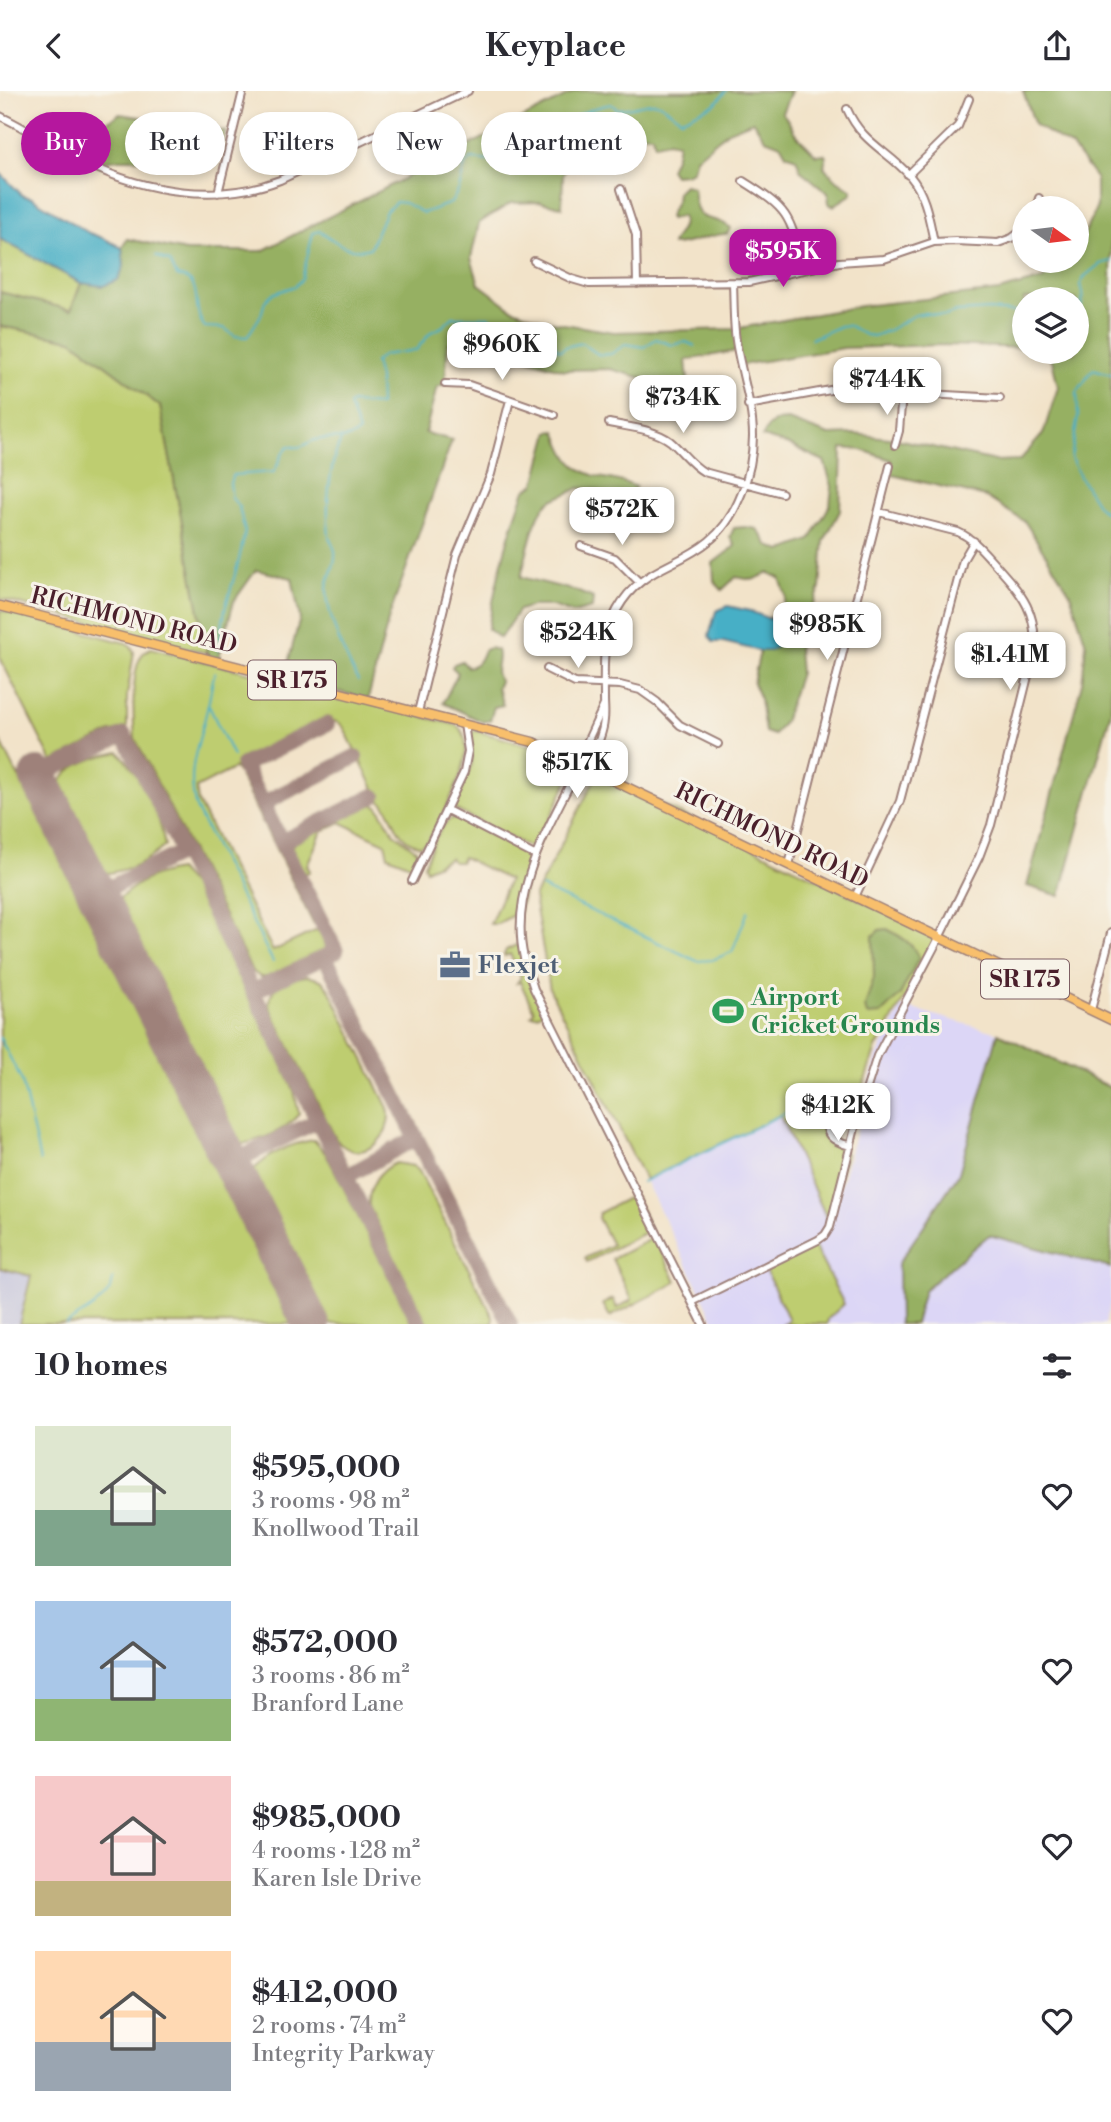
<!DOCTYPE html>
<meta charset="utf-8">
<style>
body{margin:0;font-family:"Libre Bodoni",serif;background:#f2f2f3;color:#2b2b33;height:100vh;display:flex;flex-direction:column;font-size:26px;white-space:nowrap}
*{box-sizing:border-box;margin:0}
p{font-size:23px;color:#7c7c81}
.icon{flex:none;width:38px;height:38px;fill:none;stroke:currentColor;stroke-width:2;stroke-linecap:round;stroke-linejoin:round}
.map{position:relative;height:1233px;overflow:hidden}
.drawer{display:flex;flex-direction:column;background:#fff;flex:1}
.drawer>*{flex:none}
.guide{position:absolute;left:21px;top:21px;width:700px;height:63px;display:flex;gap:14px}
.needle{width:46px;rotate:104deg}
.buttons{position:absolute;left:1012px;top:105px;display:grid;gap:14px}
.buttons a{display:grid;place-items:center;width:77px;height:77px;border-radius:50%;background:#fff;box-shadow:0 4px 10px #0003;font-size:35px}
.price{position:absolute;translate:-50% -60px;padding:0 16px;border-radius:14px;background:#fff;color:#222;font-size:23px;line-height:46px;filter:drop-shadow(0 2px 4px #0008)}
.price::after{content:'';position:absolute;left:50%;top:42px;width:21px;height:16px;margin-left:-10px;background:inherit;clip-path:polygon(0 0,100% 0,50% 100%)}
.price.current{background:#b5179e;color:#fff}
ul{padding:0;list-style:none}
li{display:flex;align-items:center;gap:21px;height:175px;padding:0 35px}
li span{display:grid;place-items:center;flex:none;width:196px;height:140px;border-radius:0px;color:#555}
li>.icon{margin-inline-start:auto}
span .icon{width:84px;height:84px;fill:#fffc;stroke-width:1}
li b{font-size:30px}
h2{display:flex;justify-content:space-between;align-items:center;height:84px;padding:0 35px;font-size:30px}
.tag{padding:0 24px;border-radius:32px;background:#fff;box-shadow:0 4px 10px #0003;font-size:24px;line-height:63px}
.tag.current{background:#b5179e;color:#fff}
header{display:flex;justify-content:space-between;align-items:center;height:91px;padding:0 35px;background:#fff;font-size:32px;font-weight:700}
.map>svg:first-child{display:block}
.built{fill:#dcd6f6}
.industrial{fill:#c2c2dc}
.green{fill:#becd6f;stroke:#84764d;stroke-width:2}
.forest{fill:#96b062;stroke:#706846;stroke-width:2}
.water{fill:#47afc6;stroke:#486778;stroke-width:2}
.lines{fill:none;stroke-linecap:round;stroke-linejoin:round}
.stream{stroke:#47afc6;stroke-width:2}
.taxiway{stroke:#9e817a;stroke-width:16}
.runway{stroke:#9e817a;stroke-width:38}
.minor-casing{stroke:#9e817a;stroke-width:10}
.major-casing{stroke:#9e817a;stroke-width:11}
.minor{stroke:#fff;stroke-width:6}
.major{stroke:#f8bf6c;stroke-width:8}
.labels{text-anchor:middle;stroke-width:6;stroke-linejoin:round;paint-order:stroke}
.shield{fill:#f7f3e8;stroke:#7e5f64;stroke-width:2}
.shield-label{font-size:23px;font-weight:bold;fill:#4a1f2b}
.street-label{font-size:24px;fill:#4a1f2b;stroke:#f7f3e8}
.service-label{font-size:24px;font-weight:bold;fill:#4e5e75;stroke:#f7f3e8;text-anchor:start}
.leisure-label{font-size:24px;font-weight:bold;fill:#27864d;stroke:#f7f3e8;text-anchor:start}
</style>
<header><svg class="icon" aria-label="back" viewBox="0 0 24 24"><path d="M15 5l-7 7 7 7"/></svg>Keyplace<svg class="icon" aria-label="share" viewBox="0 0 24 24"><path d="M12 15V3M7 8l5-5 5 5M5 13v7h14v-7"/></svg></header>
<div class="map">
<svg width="1111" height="1233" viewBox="0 0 1111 1233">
<rect width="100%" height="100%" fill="#f7f3e8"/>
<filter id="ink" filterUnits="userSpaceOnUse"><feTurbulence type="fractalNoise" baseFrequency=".0143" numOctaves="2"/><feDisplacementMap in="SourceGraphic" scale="14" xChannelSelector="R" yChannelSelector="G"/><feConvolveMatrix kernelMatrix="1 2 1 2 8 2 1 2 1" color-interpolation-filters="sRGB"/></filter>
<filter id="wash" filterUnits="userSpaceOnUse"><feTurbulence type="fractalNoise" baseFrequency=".00686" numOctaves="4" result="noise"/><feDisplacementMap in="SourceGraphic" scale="28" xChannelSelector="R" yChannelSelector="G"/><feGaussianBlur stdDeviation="1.57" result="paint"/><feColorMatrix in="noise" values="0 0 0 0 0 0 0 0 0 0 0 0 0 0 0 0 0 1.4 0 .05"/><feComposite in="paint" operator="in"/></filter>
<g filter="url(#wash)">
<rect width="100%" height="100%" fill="#f2e3c9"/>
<!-- built -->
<path class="built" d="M902 915 998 942 959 1082 898 1173 899 1233H716L645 1089 780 1024 830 1134 877 965Z
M989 1144 1111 1177V1210L1105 1233H915L924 1199Z"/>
<!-- industrial -->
<path class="industrial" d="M0 1177 31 1185 19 1233H0Z"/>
<!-- green -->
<path class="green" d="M0 148 81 192 71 219 0 201Z
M0 235 72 249 160 315 207 562 0 508Z
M0 519 126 552 131 555 134 561 127 605V642L121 640 111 641 52 671 0 567Z
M151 557 456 634C486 656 440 726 428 750L420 755C392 748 397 723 379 708L345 639C340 630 335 629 325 631L242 674V679L238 681 235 677 196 697 198 711 273 860 317 839 324 841 330 853 326 858 267 886H260L252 880 135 647C133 628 131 579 142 564 144 560 148 559 151 557Z
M471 640H477L538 657 566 671 569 674 570 685 535 758H533L456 719 454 713 472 673V660L469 647Z
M0 649 19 687 24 685 298 1233H19L31 1185 0 1177Z
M119 661C142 687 159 719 165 755 145 772 130 779 103 783L58 695C65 674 99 665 119 661Z
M598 682 939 847 876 957 856 1016 853 1019C847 1020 841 1018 835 1020 823 1024 819 1040 827 1049 833 1056 841 1056 846 1063L828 1130 780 1024 645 1089 550 899 534 806Z
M240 686H244L247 688 316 825 315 830 313 832Z
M369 710 378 716 394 742 421 763 415 776 388 765 385 752 340 731 322 740 307 774 310 780 301 785C295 773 287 763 294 750Z
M452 727H459L529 766 532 769 519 821 497 833H490L509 789 463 766 460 771H453L450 767 426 779 424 774C431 760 438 734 452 727Z
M178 779 194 797 264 933 294 1000 299 1023C283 1042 262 1048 239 1054L117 810C135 792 153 783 178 779Z
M516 854 520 855 543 921 537 924H531L534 920 520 891 517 892 521 886 510 863 505 865 504 864 506 859Z
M307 885 321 889 329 898 388 1017C395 1046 359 1078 336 1048L269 915C267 895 291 887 307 885Z
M314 1049 326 1063 339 1088 413 1233H327L251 1081C270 1062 288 1053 314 1049Z
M396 1072 413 1075 419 1080 493 1226V1233H427L369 1115C368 1096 378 1079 396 1072Z
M630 1106 636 1107 650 1139 587 1171 585 1167 612 1154 598 1127 599 1122Z
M654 1146 676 1190 670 1195 610 1226 603 1213 613 1208 617 1217 632 1209 612 1168Z
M814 1155 844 1213 828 1228 827 1233H783L789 1229 765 1178Z"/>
<!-- forest -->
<path class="forest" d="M576 0H791L782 22C789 28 790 35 795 42 802 50 809 57 816 64L824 63 826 66 824 76 834 87 852 99V103L833 115 829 113 828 102 801 80 796 67 786 63 781 54 765 48 753 30 728 40 696 67 692 80 686 83 674 84 670 78 676 64 678 52 668 50 655 53 652 44 615 43 579 60 563 83 562 116 540 111 511 112 479 132 471 167 479 193 511 217 545 230 614 241 734 238 861 215 999 200 1043 188 1061 170H1076V155L1081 150 1096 117V87L1072 56 1035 34 1023 0H1111V620L1060 805 1027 795 1082 592 1086 553 1070 502 1025 431 986 406 888 383 891 369 862 359 842 357 840 420 824 450 820 497 798 558 800 582 784 631 774 644 765 641 760 608 753 592 760 560H770L777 531 769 527 782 519 786 505 780 487 769 482 752 489 736 486 722 499 714 490 713 472 735 455 730 446 734 437 745 436 757 438 769 455 781 460 810 449 830 414 832 395 824 370 789 354 762 346 768 336 776 330 788 329 829 344 854 343 897 348 995 370 1020 369 1043 343 1058 296 1052 269 1037 261H1076V208H1024V257L944 254 844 257 740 274 737 260 686 269 689 300 610 278 564 279 479 253 448 252 445 293 437 296 425 342 452 349 389 526 368 608 284 587 300 527 292 487 256 479 234 510 218 570 208 568 160 315 72 249 0 235V201L71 219 81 192 103 195 124 175 122 157 127 148 186 160H262Z
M119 23C155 27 190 37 226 40L218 65 152 68H119L97 71 95 60 104 33Z
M684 94 693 96C696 140 708 119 731 137L727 143C708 143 691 154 672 154 675 143 686 137 682 125L670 128 669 125 676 110 677 101Z
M556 340C566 367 573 381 604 387 616 389 625 391 636 396 619 417 616 404 596 399 590 397 584 397 578 397 570 403 554 406 548 412 533 425 526 467 521 486L576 500 593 507 592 517 573 522 552 515H532L519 519 500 547 488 538C496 490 507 445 525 399L535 393 549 341Z
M490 557 497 559C501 571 491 579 500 590L497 597 503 614 494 616 490 629 483 631 443 612 458 582 452 576 454 573 462 570 467 576C478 575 480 569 484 559Z
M887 838C900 845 914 853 919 867L900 904 881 923 867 924 865 916 874 886 873 845 879 839Z
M998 942 1111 997V1177L989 1144 924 1199 915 1233H899L898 1173 959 1082Z"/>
<!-- water -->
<path class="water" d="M0 82 23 105 32 107 89 142 105 148 122 157 124 175 118 189 103 195 81 192 0 148Z
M728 515 750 520 777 531 781 541 778 555 770 560H760L723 551H713L709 545 716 520Z"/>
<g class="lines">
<!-- stream -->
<path class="stream" d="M1096 0 1111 2
M156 165 170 171 177 185C181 186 185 187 188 189 201 195 192 221 205 236L224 237 235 245 247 246 261 224 265 210 272 203 295 195 302 188 313 142 320 140C337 152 349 163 370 157L386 120 396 111 405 112 423 122 451 112 459 98 465 73 472 68C484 69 499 72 510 69 518 66 520 59 527 55 552 38 581 18 611 13L617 18C629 18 649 10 657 12 664 14 674 24 682 28L715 13 726 0
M1076 223 1080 222 1083 206 1080 194 1085 185 1100 173 1111 170
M811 248 840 235 848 234 865 244 874 245 889 239 915 224 925 222 945 225 957 221 989 219 1024 222
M1111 283 1093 278 1077 301 1078 325 1071 367 1081 388 1098 415 1111 426
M341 349C328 377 326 415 329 445 330 451 334 455 335 460 337 473 328 485 327 497 326 525 345 565 358 590
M218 560 225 518 238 473 245 441 239 416 232 407 230 392 233 384 274 381 283 362 289 355C302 359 305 352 315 349 330 344 346 353 359 341L349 314 352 312 380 314 379 287 375 271 383 264 416 259 431 241 442 236 453 226H489L503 233 519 244C523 242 526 239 530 237 542 231 552 250 557 258L561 259 565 256 582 252 599 264 611 263 626 253 644 256 656 248 672 254 686 251 695 255
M215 582C211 592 211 603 208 614 200 653 185 676 196 717L273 871
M209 615 233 665
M541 796 697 870 712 869 732 861 748 820
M0 947 22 990 40 1070
M642 1091 820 1005
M66 1233C84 1221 111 1210 113 1188"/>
<!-- taxiway -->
<path class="taxiway" d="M38 685 124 644 420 1233
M262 713 355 666
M281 751 374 705
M97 803 183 761
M325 866 510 1233
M254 900 336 860 243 674 327 633
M231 1072 319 1029
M347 1085 416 1047"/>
<!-- runway -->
<path class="runway" d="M38 685 311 1233"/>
</g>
</g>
<g filter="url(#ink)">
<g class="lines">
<defs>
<path id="minor" d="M847 18C862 52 887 59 910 85 926 104 929 128 934 151
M0 25C30 39 56 58 86 72 144 101 218 113 280 89L468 0
M908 84 958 35 969 8
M743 90C791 120 790 125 803 179
M621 98 636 144 637 193
M218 102 243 0
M1036 117 1039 107
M534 170 572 188 589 193 749 191 839 171 884 168 934 151 955 150 998 152 1012 147 1024 138
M445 293 469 294 554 324
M748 314 836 298 1000 307
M609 332C628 336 654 338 670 350 682 360 690 373 704 381L782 402
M895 354 899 340 902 302
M581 455 615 467 639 491
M547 578 575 592 620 594 640 599 657 611 680 634 718 653
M604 614 581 664 580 673C551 733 508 798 524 867 527 878 531 888 534 898L703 1233
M418 621 457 464 491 383 510 309
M580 673 590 669C597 656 603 643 604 629 605 622 604 615 604 608 604 577 601 548 617 519 640 477 676 477 709 450 737 428 753 381 753 345 753 316 742 285 737 256 733 235 734 214 733 192
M447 719 536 765
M789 774 890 375
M412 790 464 681 468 660 464 633
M855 806 900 710 963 469 974 450
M1091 919 1111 842
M851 1055C834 1051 818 1042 834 1024L839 1022 858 1025
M692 1211 818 1149 825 1144 830 1136 858 1025 877 965 939 847 979 766 991 734 1033 565C1040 523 1022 503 995 473 984 461 974 448 958 441L879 421"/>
<path id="major" d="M0 515 533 651 1111 929"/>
</defs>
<!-- minor casing -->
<use href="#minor" class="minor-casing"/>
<!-- major casing -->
<use href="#major" class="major-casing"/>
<!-- minor -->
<use href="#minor" class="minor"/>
<!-- major -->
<use href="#major" class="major"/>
</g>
</g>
<!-- icons -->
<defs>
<symbol id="office-bare" viewBox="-9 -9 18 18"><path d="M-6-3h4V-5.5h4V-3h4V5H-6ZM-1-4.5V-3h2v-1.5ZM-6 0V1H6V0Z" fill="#5c6f8a" stroke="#f7f3e8" stroke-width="2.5" paint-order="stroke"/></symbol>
<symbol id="stadium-bare" viewBox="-9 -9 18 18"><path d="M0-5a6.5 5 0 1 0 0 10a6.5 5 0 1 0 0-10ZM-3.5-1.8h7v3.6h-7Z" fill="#2e9e5b" stroke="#f7f3e8" stroke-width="2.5" paint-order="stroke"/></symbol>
</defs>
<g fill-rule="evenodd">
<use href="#office-bare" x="433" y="852" width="44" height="44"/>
<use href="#stadium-bare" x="706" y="898" width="44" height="44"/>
</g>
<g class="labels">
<!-- shield labels -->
<g class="shield">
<rect x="248" y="569.5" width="88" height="39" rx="5"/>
<rect x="981" y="868.5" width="88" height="39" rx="5"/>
</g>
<g class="shield-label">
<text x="292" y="597">SR 175</text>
<text x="1025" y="896">SR 175</text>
</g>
<!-- street labels -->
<g class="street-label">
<text transform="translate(134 529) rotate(14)" y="8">RICHMOND ROAD</text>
<text transform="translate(772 744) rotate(26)" y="8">RICHMOND ROAD</text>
</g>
<!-- service labels -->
<g class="service-label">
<text x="478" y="882">Flexjet</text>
</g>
<!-- leisure labels -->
<g class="leisure-label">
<text x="751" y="914">Airport<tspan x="751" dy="28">Cricket Grounds</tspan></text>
</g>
</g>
</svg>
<div class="buttons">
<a><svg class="needle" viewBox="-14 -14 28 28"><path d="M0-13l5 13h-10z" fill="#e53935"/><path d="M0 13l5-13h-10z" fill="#7c7c81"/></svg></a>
<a><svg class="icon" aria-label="layers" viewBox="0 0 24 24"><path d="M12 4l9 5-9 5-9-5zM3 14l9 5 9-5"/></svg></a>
</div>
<b class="price current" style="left:783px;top:198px">$595K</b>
<b class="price" style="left:502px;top:291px">$960K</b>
<b class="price" style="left:887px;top:326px">$744K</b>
<b class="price" style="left:683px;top:344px">$734K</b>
<b class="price" style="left:622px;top:456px">$572K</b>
<b class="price" style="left:827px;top:571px">$985K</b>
<b class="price" style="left:578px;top:579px">$524K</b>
<b class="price" style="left:1010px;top:601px">$1.41M</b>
<b class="price" style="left:577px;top:709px">$517K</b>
<b class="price" style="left:838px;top:1052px">$412K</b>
<div class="guide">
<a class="tag current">Buy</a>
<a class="tag">Rent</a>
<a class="tag">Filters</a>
<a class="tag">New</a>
<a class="tag">Apartment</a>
</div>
</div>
<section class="drawer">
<h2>10 homes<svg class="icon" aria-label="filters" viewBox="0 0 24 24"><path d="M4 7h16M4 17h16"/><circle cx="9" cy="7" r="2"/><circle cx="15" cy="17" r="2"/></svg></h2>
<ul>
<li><span style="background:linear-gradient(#dfe7d0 60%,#7fa58c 0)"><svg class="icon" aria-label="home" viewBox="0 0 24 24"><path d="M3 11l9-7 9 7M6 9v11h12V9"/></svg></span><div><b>$595,000</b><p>3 rooms · 98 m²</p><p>Knollwood Trail</p></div><svg class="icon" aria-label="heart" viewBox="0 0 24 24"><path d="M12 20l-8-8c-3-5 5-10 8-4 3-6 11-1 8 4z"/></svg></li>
<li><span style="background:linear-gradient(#a9c7e8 70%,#8fb573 0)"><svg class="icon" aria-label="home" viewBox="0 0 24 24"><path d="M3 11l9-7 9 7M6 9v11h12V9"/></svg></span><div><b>$572,000</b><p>3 rooms · 86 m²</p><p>Branford Lane</p></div><svg class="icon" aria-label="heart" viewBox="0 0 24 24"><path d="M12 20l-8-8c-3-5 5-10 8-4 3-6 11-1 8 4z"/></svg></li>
<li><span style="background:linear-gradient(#f6c9c9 75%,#c2b280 0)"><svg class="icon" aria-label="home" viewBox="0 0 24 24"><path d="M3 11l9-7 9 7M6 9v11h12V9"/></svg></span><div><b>$985,000</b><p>4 rooms · 128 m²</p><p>Karen Isle Drive</p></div><svg class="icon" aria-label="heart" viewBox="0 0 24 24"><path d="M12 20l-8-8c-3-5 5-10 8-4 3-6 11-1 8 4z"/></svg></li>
<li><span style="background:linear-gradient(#ffd9b3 65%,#9aa5b1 0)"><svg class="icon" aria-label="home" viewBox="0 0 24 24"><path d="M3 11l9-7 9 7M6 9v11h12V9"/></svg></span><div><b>$412,000</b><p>2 rooms · 74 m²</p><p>Integrity Parkway</p></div><svg class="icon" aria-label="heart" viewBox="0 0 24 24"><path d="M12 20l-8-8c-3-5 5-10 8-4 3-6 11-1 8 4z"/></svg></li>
</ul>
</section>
